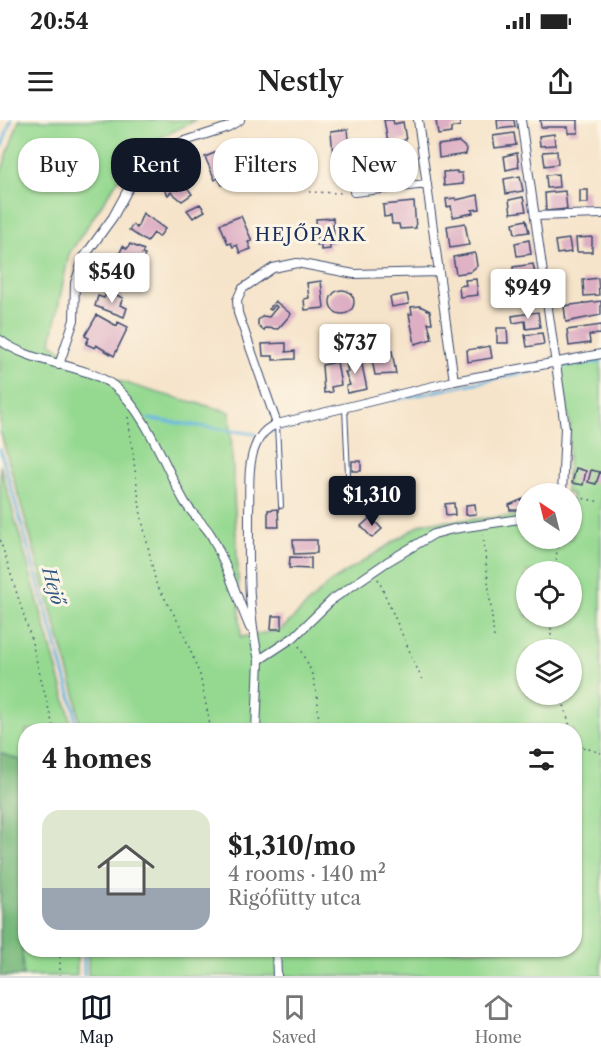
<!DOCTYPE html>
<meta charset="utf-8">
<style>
body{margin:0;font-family:"Libre Caslon Text",serif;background:#f6f6f6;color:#222;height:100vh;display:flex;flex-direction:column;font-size:22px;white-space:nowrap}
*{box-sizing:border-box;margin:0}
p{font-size:20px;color:#767676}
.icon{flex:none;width:33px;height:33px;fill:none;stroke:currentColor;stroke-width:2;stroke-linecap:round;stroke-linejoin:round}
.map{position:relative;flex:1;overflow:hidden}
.details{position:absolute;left:18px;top:603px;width:564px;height:234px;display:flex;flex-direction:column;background:#fff;border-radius:24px;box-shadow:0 2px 4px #0004}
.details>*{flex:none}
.guide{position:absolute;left:18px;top:18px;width:566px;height:54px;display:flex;gap:12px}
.needle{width:39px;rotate:325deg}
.controls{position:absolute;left:516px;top:363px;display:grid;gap:12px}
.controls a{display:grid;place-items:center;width:66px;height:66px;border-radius:50%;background:#fff;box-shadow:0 2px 4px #0004;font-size:30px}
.price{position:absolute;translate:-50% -51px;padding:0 14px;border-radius:6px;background:#fff;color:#222;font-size:20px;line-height:39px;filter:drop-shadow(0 2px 3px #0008)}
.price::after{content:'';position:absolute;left:50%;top:36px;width:18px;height:14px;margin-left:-9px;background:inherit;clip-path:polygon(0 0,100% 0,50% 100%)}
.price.on{background:#111827;color:#fff}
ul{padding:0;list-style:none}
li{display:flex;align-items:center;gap:18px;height:150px;padding:0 24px}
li+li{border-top:2px solid #e0e0e0}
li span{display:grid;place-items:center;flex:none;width:168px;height:120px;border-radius:18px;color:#555}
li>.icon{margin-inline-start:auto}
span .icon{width:72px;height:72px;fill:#fffc;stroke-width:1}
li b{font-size:26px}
h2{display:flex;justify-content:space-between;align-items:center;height:72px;padding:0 24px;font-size:26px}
.tag{padding:0 21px;border-radius:24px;background:#fff;box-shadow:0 2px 4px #0004;font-size:21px;line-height:54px}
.tag.on{background:#111827;color:#fff}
.status{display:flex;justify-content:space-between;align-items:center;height:42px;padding:0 30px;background:#fff;direction:ltr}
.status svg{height:16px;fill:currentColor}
header{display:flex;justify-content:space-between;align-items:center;height:78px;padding:0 24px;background:#fff;font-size:27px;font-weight:600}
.menu{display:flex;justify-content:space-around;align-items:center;height:84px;border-top:2px solid #e0e0e0;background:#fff;font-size:16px;color:#767676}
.menu a{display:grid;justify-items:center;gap:3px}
.menu .on{color:#111827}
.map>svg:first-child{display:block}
.green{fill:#95d991;stroke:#588478;stroke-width:1.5;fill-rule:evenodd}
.forest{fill:#78b97b;stroke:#4a746c;stroke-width:1.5}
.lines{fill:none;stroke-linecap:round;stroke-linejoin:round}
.stream{stroke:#66b6e1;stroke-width:3}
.building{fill:#ddaec4}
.service-casing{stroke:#3c4a6e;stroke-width:6}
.minor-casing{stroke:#3c4a6e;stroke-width:10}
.path{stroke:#3c4a6e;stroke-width:1.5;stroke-dasharray:1.5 4.5;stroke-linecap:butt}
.service{stroke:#fff;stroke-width:4}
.minor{stroke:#fff;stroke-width:8}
.labels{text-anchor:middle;stroke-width:6;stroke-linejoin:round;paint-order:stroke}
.neighbourhood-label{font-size:18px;letter-spacing:1.5px;fill:#1b2f5e;stroke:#fcf5e5}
.water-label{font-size:18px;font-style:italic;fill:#325885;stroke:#fcf5e5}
</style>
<div class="status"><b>20:54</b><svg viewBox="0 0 49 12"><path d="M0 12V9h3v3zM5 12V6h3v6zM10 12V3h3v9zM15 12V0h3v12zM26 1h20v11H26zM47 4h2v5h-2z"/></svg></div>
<header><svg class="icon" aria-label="menu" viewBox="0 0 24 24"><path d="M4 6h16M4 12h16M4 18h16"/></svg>Nestly<svg class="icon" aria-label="share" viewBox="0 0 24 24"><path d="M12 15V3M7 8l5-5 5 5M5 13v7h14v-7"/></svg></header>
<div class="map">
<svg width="601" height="856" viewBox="0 0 601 856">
<rect width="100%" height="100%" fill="#fcf5e5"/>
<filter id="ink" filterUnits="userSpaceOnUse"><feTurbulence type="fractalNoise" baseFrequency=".0167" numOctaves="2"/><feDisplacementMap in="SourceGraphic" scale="12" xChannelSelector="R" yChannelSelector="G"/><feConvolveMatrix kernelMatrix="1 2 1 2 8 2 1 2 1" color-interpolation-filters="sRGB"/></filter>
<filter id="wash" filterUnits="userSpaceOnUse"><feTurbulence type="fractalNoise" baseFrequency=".008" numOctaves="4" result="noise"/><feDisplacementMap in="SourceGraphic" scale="24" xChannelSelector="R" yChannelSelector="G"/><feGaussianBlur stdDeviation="1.35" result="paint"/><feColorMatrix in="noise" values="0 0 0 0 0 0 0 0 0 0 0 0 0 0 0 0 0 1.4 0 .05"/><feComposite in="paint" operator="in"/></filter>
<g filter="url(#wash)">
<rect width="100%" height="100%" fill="#f6e4ca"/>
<!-- green -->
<path class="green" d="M19 0H196L152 22 131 40 69 134 51 222C99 264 170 275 230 292L241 517 281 510 329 463 423 403 526 395V418H572V374L566 373 570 305 559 244 601 238V856H88V830H574V610H80L76 577 0 311V55ZM526 452H572V496H526ZM526 530H572V574H526Z
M0 345 68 589 72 610H26V830H77V856H0Z"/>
<!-- forest -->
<path class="forest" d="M0 633 25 642 26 818 22 830 23 856H0Z"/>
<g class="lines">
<!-- stream -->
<path class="stream" d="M0 32 11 0
M561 246 601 242
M394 280 538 250
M149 299 255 314
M271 312 347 291
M0 329 74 588 76 610
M84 856V830"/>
</g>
<g id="blocks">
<!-- building -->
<path class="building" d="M384 0H393L394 4 403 2 406 20 388 23Z
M436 0H459L460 6 451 8V13L438 15Z
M497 0H514L515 7 498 9Z
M540 0H578V13H568V7H541Z
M348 9 350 34 333 36 331 11Z
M514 13 516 25 495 28 493 16Z
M554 14 555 25 540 26 539 16Z
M459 22 467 29 466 34 439 38 438 25Z
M219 31 233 59 222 65 218 58 215 60 205 37Z
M557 31 558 44 545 46 543 32Z
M517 33 519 47 506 50 504 36Z
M457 51V53H462L463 64 444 66 443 52Z
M176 52 192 74 182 81 171 72 168 75 163 68 169 64 166 60Z
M558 54 559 67 547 68 546 55Z
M520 56 523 71 506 74 504 59Z
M580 70H588V83H580Z
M565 71 567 89 546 91 545 73Z
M478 75 480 89 472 90 473 93 453 97 451 86 447 87 446 79 456 78V80Z
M523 77 526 91 511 93 509 80Z
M414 82 416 108 400 109 399 104H392L391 96 384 97 383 85Z
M200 84 205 91 193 98 187 90Z
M143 93 165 109 159 117 154 113 147 122 129 110 133 105 137 108Z
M241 96 252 121 248 122 251 129 240 133 237 125 233 127 231 123 228 124 220 104Z
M333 98 334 124H330V129L321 130V125H317L316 99Z
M526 100 529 112 515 114 513 103Z
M465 103 469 125 450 128 447 106Z
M592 117V132H577L576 118Z
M569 119 571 132 557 134 555 121Z
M529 120 531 134 517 136 515 123Z
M130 124 144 130 142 134 145 135 140 147 118 137 123 126 127 129Z
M475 133 477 146 470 152 456 154 453 137Z
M533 144 536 158 521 160 520 155 513 153V147Z
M598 158 599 175 584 176 583 160Z
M476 159 478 175 460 177 459 166 466 165 465 160Z
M321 161 324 188 305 190 304 179 309 178 307 163Z
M537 167 538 180 520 182 518 170Z
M330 182a12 12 0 1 1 24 0a12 12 0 1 1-24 0Z
M107 171 123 178 120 185 127 188 124 197 95 186 98 176 104 178Z
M407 174 409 184 392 187 390 177Z
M275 181 291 194 278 209 265 208 264 211 258 206V200L263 196 269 197 277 187 275 185 271 190 269 189Z
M601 181V195L566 202 564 186Z
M420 186 430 191 432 203H428L432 219 415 224 409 194H412L411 187Z
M538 192 540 207 526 209 525 201 513 203 512 196Z
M97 195 117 206 118 202 128 207 114 236 96 225 95 228 86 224 89 218 85 216Z
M601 205V214L589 215 590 223 569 226 567 210Z
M497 208H507L508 223H497Z
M542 213 544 224 527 227 525 215Z
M286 223V232L295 231V239L273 240V236H263L262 224Z
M490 226 492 238 468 242 467 230Z
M392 231 396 254 375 255 371 235Z
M360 235 367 269 347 273 346 266 350 265 345 252H348L345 238Z
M337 242 341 265 331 267 332 272 324 273 322 245Z
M352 341H361V351H352Z
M576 348 586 351 583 365 572 363Z
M591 350 600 352 596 364 588 362Z
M523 379 525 390H510L509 385Z
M454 383 455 395 446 396 445 384Z
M475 384 476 394 466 395V385Z
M278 389 279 407H268V390Z
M371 397 382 409 372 418 361 406Z
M293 420H317V433L294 434Z
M290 437 311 438V449L289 448Z
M272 496H282V509H271Z"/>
</g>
</g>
<g filter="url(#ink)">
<use href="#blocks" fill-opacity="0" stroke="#3c4a6e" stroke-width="1.5"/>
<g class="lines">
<defs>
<path id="service" d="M345 288 348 355
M277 305 281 386"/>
<path id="minor" d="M418 0 454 261
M521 0 565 307 562 374
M354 72 427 64
M535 96 601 94
M0 220C33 245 84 243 114 266 144 289 165 346 183 379 190 393 203 402 211 415 227 444 237 478 250 508
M59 245 74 200 75 163 84 137 113 97 138 51 156 34 179 23 228 7 240 0
M277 304 238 193 237 180 242 169 273 148 297 143 354 154 439 152
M526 398 453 409 434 414 387 442 333 479 294 517 259 540C247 491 249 442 249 392 250 372 247 346 255 327 259 316 266 308 277 304L454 261 601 234
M256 610 259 540
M276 830 277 856"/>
</defs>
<!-- service casing -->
<use href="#service" class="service-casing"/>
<!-- minor casing -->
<use href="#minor" class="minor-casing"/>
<!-- path -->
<path class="path" d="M309 72 344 73
M128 297 141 395 156 463 181 507 200 555 211 610
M572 376 601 382
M483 414 494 517
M0 420 30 515 54 610
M555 452 558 418
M378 459 423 562
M551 496V530
M299 526C315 554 320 578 318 610
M561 574 571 610
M574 620 579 626 601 633
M60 856V830"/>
<!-- service -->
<use href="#service" class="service"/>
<!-- minor -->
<use href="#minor" class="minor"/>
</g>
</g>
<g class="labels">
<!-- neighbourhood labels -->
<g class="neighbourhood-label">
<text x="311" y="121">HEJŐPARK</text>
</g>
<!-- water labels -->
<g class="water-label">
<text transform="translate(53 466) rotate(74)" y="6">Hejő</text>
</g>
</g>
</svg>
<div class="controls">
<a><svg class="needle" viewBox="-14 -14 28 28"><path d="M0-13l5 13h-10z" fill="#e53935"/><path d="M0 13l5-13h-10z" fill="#767676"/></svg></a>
<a><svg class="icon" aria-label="locate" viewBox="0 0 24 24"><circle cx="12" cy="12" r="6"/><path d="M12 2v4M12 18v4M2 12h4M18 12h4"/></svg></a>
<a><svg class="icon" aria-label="layers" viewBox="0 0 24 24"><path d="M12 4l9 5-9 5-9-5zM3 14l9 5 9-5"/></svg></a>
</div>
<b class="price" style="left:112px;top:184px">$540</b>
<b class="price" style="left:528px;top:200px">$949</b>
<b class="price" style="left:355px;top:255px">$737</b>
<b class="price on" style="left:372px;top:407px">$1,310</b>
<div class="guide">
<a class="tag">Buy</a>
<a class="tag on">Rent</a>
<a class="tag">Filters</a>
<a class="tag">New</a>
</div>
<section class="details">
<h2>4 homes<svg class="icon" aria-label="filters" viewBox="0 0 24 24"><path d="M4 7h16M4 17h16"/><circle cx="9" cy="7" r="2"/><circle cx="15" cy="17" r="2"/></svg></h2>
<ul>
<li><span style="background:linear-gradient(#dfe7d0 65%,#9aa5b1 0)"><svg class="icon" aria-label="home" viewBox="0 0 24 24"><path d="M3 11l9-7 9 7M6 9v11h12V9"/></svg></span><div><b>$1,310/mo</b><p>4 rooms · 140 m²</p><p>Rigófütty utca</p></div></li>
</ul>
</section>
</div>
<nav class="menu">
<a class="on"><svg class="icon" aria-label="map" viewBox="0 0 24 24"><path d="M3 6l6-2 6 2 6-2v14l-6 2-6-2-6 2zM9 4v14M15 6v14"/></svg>Map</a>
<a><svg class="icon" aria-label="saved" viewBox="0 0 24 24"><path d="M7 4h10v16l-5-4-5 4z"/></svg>Saved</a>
<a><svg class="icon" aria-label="home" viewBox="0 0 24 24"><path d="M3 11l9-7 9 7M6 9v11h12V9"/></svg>Home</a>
</nav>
